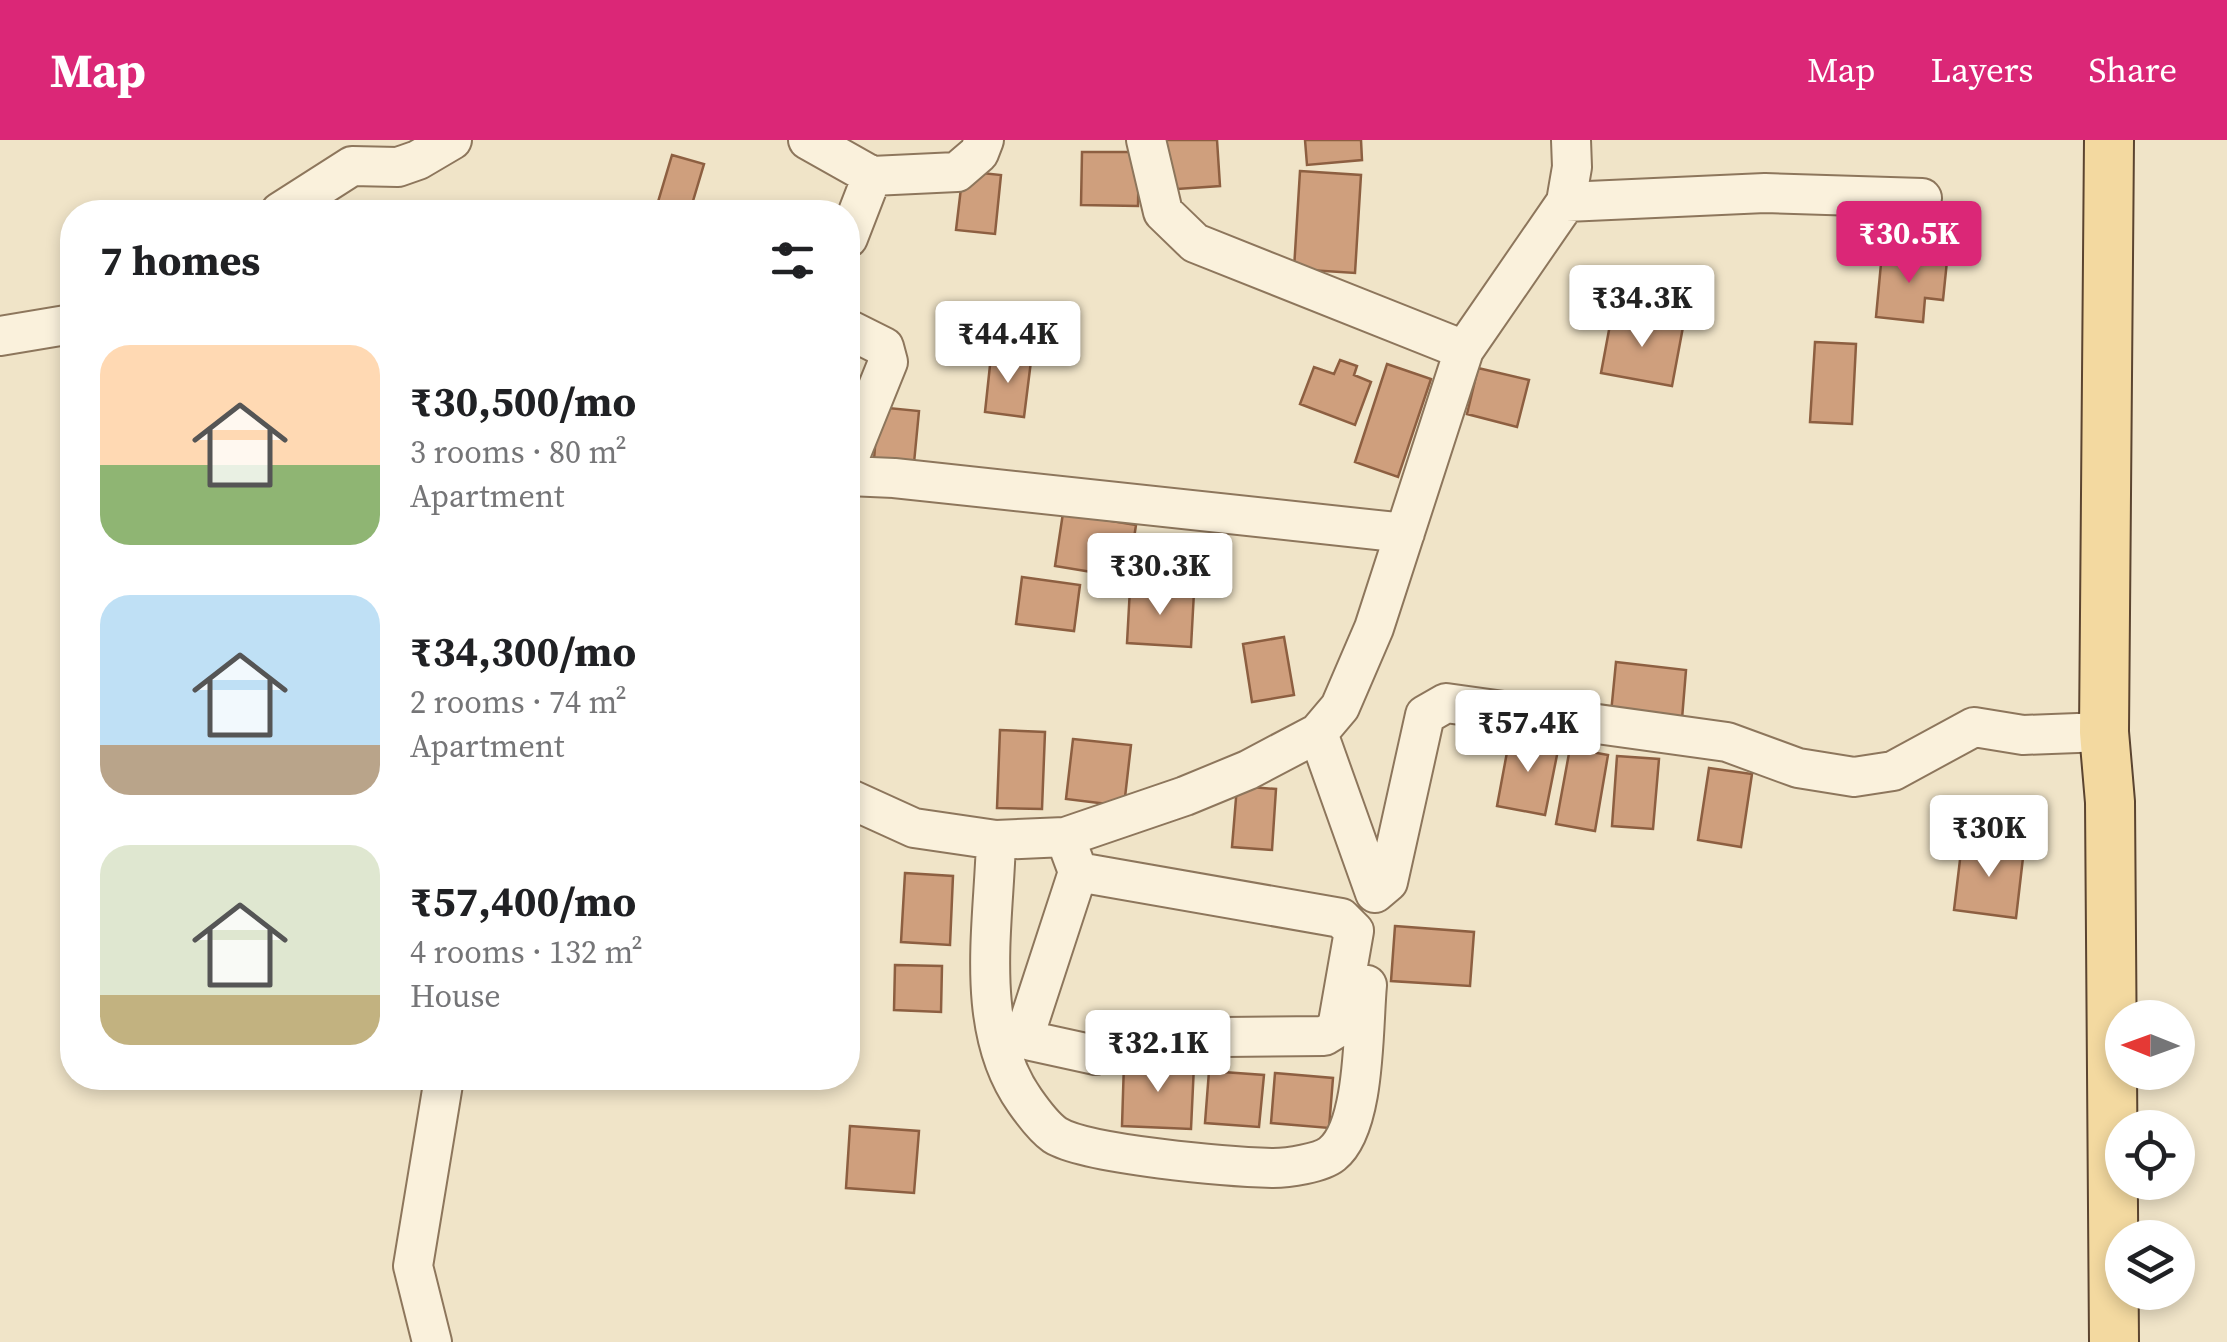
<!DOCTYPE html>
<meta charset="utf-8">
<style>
body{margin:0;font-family:"Source Serif 4",serif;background:#f2f2f2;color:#202124;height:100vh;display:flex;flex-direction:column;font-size:38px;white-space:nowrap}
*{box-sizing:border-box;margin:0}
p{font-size:32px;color:#757577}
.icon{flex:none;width:55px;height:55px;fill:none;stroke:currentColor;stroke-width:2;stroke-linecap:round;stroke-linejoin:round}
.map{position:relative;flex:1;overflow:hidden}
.panel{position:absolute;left:60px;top:60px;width:800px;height:890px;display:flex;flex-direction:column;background:#fff;border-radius:40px;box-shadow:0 5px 15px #0003}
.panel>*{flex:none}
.needle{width:65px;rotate:271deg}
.controls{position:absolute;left:2105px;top:860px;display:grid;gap:20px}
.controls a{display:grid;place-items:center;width:90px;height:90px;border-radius:50%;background:#fff;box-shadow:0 5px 15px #0003;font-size:50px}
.price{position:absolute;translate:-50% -85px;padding:0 22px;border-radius:10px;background:#fff;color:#222;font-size:32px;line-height:65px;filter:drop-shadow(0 2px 5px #0008)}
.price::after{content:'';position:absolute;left:50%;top:60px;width:30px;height:22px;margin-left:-15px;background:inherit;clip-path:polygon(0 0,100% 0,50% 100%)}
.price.active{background:#db2777;color:#fff}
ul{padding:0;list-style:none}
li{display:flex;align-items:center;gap:30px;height:250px;padding:0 40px}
li span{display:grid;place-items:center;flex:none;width:280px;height:200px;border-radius:30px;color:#555}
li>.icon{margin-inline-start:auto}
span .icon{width:120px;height:120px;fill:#fffc;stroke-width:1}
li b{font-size:42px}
h2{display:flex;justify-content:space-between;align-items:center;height:120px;padding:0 40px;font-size:42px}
header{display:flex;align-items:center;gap:60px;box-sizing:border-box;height:140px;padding:0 50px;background:#db2777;color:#fff}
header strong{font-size:48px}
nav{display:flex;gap:55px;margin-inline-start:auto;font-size:35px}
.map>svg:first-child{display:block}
.building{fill:#cf9f7d;stroke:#8d5f41;stroke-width:2.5}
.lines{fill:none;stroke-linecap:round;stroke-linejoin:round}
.minor-casing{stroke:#8d765c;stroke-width:42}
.major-casing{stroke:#5b4430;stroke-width:52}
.minor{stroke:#faf1dc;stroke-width:38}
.major{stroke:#f3d9a0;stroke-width:48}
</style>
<header>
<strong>Map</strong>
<nav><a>Map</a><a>Layers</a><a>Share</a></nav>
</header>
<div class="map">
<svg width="2227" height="1202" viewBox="0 0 2227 1202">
<rect width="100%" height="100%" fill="#f0e4c8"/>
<!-- building -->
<path class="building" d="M1159 0H1217L1220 46 1163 50Z
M1305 0H1361L1362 20 1307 25Z
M1082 12H1139L1138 66 1081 65Z
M672 15 704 24 690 71 658 62Z
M963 31 1001 35 995 94 956 90Z
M1300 31 1361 35 1355 133 1294 129Z
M1882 113 1947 121 1943 160 1925 158 1923 182 1876 177Z
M1612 174 1683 187 1672 246 1601 233Z
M1815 202 1856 204 1852 284 1810 282Z
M991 216 1031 221 1024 277 985 272Z
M1340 220 1357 226 1354 235 1371 242 1355 285 1300 264 1314 227 1334 234Z
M1387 224 1431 239 1398 337 1355 322Z
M1478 228 1529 240 1517 287 1467 274Z
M878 267 919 271 914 323 874 320Z
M1063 373 1136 385 1128 438 1055 426Z
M1022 437 1080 445 1074 491 1016 484Z
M1130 448 1194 452 1191 507 1127 503Z
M1284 497 1294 555 1252 562 1243 504Z
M1616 522 1686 530 1682 579 1611 573Z
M1000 590 1045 592 1042 669 997 668Z
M1510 596 1559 605 1545 675 1497 666Z
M1073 599 1131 605 1124 666 1066 659Z
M1570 608 1608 615 1595 691 1556 684Z
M1617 616 1659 619 1653 689 1612 686Z
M1709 628 1752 634 1741 707 1698 700Z
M1237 646 1276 649 1272 710 1232 707Z
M1962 703 2024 709 2016 778 1954 770Z
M905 733 953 736 950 805 901 802Z
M1395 786 1474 792 1470 846 1391 841Z
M895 825 942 826 941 872 894 870Z
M1124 922 1194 925 1191 989 1122 986Z
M1209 931 1264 935 1259 987 1205 983Z
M1275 933 1333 938 1329 988 1271 983Z
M850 986 919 991 914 1053 846 1048Z"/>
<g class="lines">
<defs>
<path id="minor" d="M808 0 872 36 957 32 979 13 984 0
M1146 0 1163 72 1195 103 1464 210
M1566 62 1765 53 1922 58
M280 72 352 26 398 27 418 20 452 0
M848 98 872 36
M848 189 884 207 888 222 848 321
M0 196 72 184
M848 336 894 338 1405 393
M1318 593 1375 753 1388 742 1425 575 1446 563 1727 602 1798 628 1854 637 1893 631 1974 587 2023 595 2104 592
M848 658 914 688 996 700 1065 697 1185 656 1248 630 1318 593 1340 567 1374 488 1464 210 1566 62 1572 27 1571 0
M1065 697 1078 732 1341 778 1354 791 1337 888 1324 896 1128 898 1095 915 1031 901 1028 885 1078 732
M996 700C994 784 973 888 1025 961 1032 971 1045 988 1055 995 1087 1015 1231 1027 1273 1028 1288 1028 1321 1023 1332 1014 1366 987 1363 887 1367 845
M432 1202 413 1126 444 938"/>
<path id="major" d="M2109 0 2104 592 2110 662 2114 1202"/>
</defs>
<!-- minor casing -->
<use href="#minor" class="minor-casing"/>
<!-- major casing -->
<use href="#major" class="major-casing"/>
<!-- minor -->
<use href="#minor" class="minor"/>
<!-- major -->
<use href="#major" class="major"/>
</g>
</svg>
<div class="controls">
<a><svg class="needle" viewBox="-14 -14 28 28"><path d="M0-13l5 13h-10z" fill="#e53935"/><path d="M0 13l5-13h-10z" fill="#757577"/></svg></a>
<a><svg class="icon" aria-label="locate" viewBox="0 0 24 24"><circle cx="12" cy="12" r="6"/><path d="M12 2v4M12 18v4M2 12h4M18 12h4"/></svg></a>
<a><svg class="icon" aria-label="layers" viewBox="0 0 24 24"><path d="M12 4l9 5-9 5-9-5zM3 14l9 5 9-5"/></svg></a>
</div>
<b class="price active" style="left:1909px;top:146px">₹30.5K</b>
<b class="price" style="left:1642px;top:210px">₹34.3K</b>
<b class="price" style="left:1008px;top:246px">₹44.4K</b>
<b class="price" style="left:1160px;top:478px">₹30.3K</b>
<b class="price" style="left:1528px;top:635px">₹57.4K</b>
<b class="price" style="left:1989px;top:740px">₹30K</b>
<b class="price" style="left:1158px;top:955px">₹32.1K</b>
<section class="panel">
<h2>7 homes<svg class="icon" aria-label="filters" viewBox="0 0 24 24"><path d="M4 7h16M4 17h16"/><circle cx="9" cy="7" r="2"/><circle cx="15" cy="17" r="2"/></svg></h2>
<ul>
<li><span style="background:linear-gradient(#ffd9b3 60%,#8fb573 0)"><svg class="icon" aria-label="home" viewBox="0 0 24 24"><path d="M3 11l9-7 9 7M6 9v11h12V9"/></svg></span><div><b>₹30,500/mo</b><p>3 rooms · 80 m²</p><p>Apartment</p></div></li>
<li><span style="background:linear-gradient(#bfe0f5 75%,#b9a48a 0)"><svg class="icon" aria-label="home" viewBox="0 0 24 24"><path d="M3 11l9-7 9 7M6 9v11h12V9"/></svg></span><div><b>₹34,300/mo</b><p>2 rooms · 74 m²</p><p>Apartment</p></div></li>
<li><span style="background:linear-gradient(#dfe7d0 75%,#c2b280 0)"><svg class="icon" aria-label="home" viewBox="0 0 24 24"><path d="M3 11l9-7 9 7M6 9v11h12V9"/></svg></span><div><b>₹57,400/mo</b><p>4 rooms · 132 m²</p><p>House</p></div></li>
</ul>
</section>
</div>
